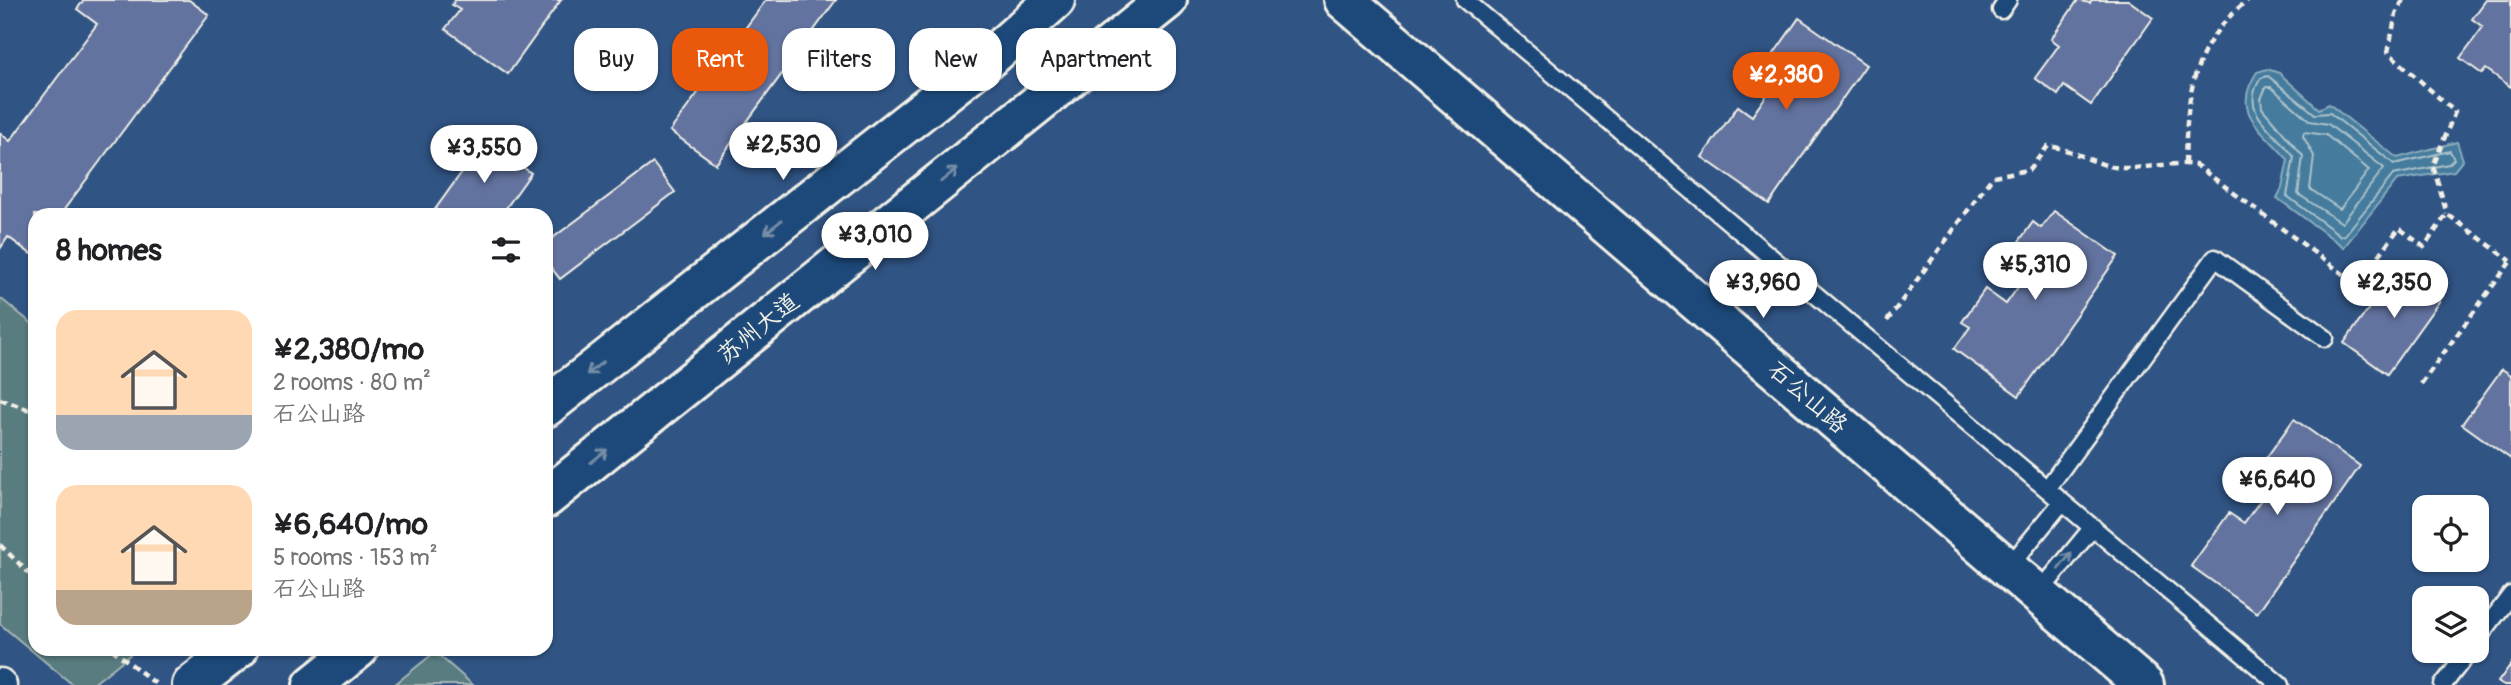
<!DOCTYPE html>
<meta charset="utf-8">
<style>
body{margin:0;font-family:Pangolin,"LXGW WenKai TC",sans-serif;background:#f6f6f6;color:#202124;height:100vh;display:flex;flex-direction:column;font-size:26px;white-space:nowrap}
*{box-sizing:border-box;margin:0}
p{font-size:23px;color:#757577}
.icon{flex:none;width:38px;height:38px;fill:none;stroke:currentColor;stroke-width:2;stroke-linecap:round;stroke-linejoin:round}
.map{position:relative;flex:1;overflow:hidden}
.panel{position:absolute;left:28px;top:208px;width:525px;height:448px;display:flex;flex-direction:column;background:#fff;border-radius:21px;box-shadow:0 2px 5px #0004}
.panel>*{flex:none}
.banner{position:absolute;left:574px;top:28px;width:665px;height:63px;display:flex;gap:14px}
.controls{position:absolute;left:2412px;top:495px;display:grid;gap:14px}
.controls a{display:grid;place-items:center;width:77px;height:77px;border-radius:14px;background:#fff;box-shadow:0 2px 5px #0004;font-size:35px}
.price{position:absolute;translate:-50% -60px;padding:0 16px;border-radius:24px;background:#fff;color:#222;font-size:23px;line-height:46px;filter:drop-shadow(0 2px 4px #0008)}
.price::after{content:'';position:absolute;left:50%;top:42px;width:21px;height:16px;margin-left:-10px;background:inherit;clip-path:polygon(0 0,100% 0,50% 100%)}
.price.current{background:#ea580c;color:#fff}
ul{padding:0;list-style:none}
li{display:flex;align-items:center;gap:21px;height:175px;padding:0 28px}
li span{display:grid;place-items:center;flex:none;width:196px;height:140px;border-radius:21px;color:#555}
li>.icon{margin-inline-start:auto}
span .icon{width:84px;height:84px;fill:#fffc;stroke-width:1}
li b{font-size:30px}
h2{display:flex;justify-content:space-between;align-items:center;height:84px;padding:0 28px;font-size:30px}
.chip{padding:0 24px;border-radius:21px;background:#fff;box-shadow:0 2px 5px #0004;font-size:24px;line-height:63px}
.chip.current{background:#ea580c;color:#fff}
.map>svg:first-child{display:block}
.green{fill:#587b80;stroke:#a6b6b4;stroke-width:2}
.water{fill:#447c9e;stroke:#8aabbc;stroke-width:2}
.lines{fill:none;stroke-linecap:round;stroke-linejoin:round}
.shore{stroke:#aec2ca;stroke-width:2}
.building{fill:#62739f;stroke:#f4f1e8;stroke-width:2}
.lane-casing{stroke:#f4f1e8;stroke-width:21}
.street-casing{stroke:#f4f1e8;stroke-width:35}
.secondary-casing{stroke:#f4f1e8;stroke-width:44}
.path{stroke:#f4f1e8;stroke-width:4.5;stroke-dasharray:7 5;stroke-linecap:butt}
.lane{stroke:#1f4a7a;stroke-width:16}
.street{stroke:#1f4a7a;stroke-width:30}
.secondary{stroke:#1f4a7a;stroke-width:38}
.oneway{stroke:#748da6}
.labels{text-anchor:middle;stroke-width:5;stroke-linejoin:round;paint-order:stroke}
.street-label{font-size:24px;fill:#f4f1e8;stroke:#1f4a7a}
</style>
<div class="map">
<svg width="2511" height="685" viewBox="0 0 2511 685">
<rect width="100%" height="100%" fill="#305484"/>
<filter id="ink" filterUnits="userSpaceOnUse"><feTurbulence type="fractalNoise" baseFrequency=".0143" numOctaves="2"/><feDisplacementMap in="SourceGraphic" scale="14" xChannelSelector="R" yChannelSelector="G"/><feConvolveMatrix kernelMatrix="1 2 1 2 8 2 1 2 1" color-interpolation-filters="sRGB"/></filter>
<g filter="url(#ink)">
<!-- green -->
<path class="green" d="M0 298 35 326V649H137L92 685H73L0 624Z
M435 652 473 685H394Z"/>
<!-- water -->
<path class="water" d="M2267 69 2279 73 2319 109 2329 104 2397 158 2457 142 2463 160 2454 171 2397 180 2344 247 2277 198 2282 188 2288 160C2263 129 2229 114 2257 72Z"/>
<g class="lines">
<!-- shore -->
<path class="shore" d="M2268 76 2315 114 2330 113 2394 164 2450 151 2454 159 2449 164 2393 175 2345 235 2341 236 2287 196 2294 157C2276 131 2237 113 2261 78Z
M2266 87H2271L2310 121 2328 124 2384 168 2342 223 2298 194 2303 156 2262 108 2261 99Z
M2304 132 2326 135 2369 170 2340 209 2310 189 2314 156 2303 136Z"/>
</g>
<!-- building -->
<path class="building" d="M84 0H189L209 15 60 215H35V249L31 254 8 237 0 249V133L10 141 97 24 77 9Z
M455 0H561L508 74 445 29 460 10 452 5Z
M766 0H836L716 164 670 131Z
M2078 0 2090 3 2092 0H2128L2153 18 2091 105 2064 86 2058 95 2035 78 2059 45 2051 39Z
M2486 0H2511V87L2486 69 2482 74 2460 58 2483 27 2472 19Z
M1799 18 1866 65 1769 204 1702 157 1738 106 1752 116 1775 83 1761 72Z
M485 140 531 173 501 215H431Z
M653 163 675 192 560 279 546 261V243Z
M2054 211 2118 256 2019 396 1954 349 1970 327 1962 322 1985 289 2006 304 2028 273 2007 258 2033 222 2041 228Z
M2400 265 2443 296 2387 374 2344 343Z
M2502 369 2511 375V459L2462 424Z
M2294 419 2360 466 2257 613 2191 566 2229 513 2244 523 2273 483 2257 471Z
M2511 664V685H2502L2498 682Z"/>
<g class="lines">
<defs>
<path id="lane" d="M1465 0 2280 685
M2001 10 2008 0
M2047 489 2215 258 2325 338
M2008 568 2062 502
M2038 594 2093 527
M2476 641 2511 595
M2443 685 2469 651"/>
<path id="street" d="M0 684 1 685"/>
<path id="secondary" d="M1344 0 2144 685
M546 407 994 54 1055 0
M546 498 1167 0
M192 685 238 649
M313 685 358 649"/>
</defs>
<!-- lane casing -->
<use href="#lane" class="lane-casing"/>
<!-- street casing -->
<use href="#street" class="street-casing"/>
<!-- secondary casing -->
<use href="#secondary" class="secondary-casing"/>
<!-- path -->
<path class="path" d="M2403 0 2396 14 2388 52 2455 112 2433 166 2447 214
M2185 163C2187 96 2191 45 2248 0
M1887 321 1993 176 2029 170 2048 146C2074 149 2098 167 2123 168 2148 169 2171 161 2196 165L2358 285 2399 228 2424 247 2447 214 2511 261
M2421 384 2511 261
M0 399 35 412
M0 545 35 579
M112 649 156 684"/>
<!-- lane -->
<use href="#lane" class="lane"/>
<!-- street -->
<use href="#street" class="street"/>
<!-- secondary -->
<use href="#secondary" class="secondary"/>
</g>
<!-- one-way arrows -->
<defs><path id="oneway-shaft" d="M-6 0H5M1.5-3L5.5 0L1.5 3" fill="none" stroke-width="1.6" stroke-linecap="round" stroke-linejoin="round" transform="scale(1.75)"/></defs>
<g class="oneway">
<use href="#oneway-shaft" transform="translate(949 175) rotate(-39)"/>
<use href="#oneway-shaft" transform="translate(773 227) rotate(142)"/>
<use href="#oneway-shaft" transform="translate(595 368) rotate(142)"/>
<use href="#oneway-shaft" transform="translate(599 456) rotate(-39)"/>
<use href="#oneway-shaft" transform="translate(2065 561) rotate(-51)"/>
</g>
</g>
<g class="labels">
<!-- street labels -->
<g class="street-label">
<text transform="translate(758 328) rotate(-39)" y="8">苏州大道</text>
<text transform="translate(1808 397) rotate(41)" y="8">石公山路</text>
</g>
</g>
</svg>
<div class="controls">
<a><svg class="icon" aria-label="locate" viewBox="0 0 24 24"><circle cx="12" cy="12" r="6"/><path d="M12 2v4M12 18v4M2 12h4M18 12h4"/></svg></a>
<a><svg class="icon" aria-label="layers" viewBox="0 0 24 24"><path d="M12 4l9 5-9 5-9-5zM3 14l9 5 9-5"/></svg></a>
</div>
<b class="price current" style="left:1786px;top:112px">¥2,380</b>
<b class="price" style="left:783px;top:182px">¥2,530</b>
<b class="price" style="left:484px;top:185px">¥3,550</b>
<b class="price" style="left:875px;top:272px">¥3,010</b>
<b class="price" style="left:2035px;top:302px">¥5,310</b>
<b class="price" style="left:1763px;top:320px">¥3,960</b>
<b class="price" style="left:2394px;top:320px">¥2,350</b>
<b class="price" style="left:2277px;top:517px">¥6,640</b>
<div class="banner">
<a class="chip">Buy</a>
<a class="chip current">Rent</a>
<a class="chip">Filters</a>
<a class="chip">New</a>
<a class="chip">Apartment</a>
</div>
<section class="panel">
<h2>8 homes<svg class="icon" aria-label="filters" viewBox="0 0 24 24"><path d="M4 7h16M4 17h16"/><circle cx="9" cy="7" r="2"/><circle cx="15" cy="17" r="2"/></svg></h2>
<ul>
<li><span style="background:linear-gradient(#ffd9b3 75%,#9aa5b1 0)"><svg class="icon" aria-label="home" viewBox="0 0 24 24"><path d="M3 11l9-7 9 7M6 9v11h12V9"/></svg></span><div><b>¥2,380/mo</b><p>2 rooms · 80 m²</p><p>石公山路</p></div></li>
<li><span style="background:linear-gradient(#ffd9b3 75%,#b9a48a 0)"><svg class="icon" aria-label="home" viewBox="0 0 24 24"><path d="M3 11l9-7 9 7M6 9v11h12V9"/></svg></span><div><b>¥6,640/mo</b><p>5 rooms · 153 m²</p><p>石公山路</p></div></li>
</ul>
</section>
</div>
